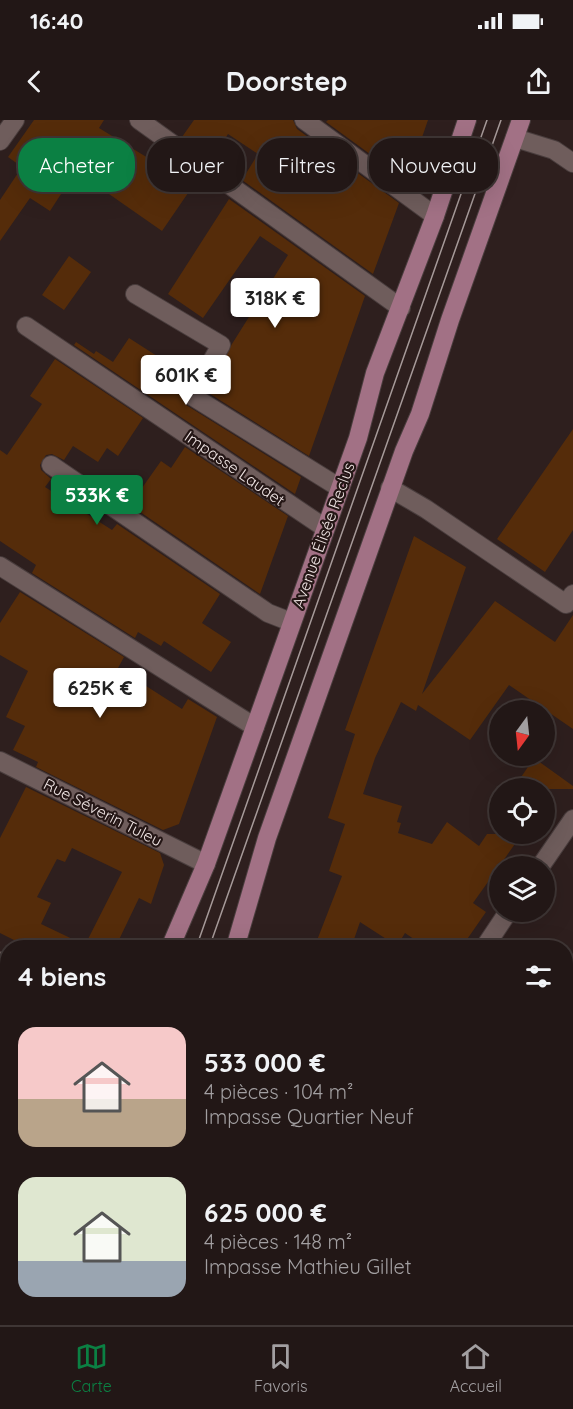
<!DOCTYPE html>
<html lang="fr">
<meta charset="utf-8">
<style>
body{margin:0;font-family:Quicksand,sans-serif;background:#2a201f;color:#f1f3f6;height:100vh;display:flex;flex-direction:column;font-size:22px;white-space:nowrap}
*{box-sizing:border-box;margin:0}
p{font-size:20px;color:#a29fa1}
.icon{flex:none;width:33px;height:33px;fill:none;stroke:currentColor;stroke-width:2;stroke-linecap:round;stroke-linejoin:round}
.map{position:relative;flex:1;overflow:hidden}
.sheet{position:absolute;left:0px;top:820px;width:573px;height:386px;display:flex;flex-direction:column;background:#221716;border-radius:24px 24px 0 0;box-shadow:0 6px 24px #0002,0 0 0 2px #3f3635}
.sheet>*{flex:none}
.hud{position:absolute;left:18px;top:18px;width:537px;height:54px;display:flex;gap:12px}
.needle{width:39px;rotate:195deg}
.fabs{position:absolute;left:489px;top:580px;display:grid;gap:12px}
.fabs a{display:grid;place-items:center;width:66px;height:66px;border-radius:50%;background:#221716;box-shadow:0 6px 24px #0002,0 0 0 2px #3f3635;font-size:30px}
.price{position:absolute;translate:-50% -51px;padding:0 14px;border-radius:6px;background:#fff;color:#222;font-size:20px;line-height:39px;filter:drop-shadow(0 2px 3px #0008)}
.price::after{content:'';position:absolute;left:50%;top:36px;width:18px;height:14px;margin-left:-9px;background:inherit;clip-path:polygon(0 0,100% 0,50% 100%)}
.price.active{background:#0b8043;color:#fff}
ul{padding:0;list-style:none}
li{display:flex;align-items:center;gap:18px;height:150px;padding:0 18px}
li span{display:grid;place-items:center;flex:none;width:168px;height:120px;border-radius:18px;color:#555}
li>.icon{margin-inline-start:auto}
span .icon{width:72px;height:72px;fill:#fffc;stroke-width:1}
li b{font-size:26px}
h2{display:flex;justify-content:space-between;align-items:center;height:72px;padding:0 18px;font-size:26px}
.pill{padding:0 21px;border-radius:24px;background:#221716;box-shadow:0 6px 24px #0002,0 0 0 2px #3f3635;font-size:21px;line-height:54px}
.pill.active{background:#0b8043;color:#fff}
.status{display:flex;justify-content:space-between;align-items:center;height:42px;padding:0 30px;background:#221716;direction:ltr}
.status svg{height:16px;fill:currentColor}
header{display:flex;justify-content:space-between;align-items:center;height:78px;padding:0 18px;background:#221716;font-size:27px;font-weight:800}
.tab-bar{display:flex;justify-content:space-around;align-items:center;height:84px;border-top:2px solid #3f3635;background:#221716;font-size:16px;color:#a29fa1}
.tab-bar a{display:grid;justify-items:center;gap:3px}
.tab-bar .active{color:#0b8043}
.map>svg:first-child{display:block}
.grass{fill:url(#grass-dots)}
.building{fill:#552c0a;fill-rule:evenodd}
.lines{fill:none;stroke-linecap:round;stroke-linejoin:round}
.minor-casing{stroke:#493d3d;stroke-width:20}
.major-casing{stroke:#493d3d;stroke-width:20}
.minor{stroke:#6f5d5c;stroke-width:18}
.major{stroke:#a27185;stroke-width:18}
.tram{stroke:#a69a99;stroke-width:1.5}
.labels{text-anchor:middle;stroke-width:4.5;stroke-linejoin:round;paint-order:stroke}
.street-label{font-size:16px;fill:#efe4e3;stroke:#241615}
</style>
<div class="status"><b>16:40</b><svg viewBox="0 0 49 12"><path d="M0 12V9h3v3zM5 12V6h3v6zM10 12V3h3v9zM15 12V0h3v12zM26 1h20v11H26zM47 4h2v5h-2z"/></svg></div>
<header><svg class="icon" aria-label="back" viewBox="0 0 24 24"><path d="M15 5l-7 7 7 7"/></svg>Doorstep<svg class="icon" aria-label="share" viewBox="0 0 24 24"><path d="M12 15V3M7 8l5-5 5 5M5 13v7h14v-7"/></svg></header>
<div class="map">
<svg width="573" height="1205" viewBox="0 0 573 1205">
<defs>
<pattern id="grass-dots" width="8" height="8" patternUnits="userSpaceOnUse" patternTransform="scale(1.5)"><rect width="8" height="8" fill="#392f12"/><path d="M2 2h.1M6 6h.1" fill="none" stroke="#564d34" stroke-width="1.8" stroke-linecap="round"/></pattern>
</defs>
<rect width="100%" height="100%" fill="#2e1f1e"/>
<!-- grass -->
<path class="grass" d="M566 1077 573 1081V1135L566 1127Z
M142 1199V1198L247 1199 242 1205H140Z"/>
<!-- building -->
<path class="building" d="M34 0H104L99 8 148 38 156 26 199 57 162 111 76 51 50 91 30 78 0 121V80L22 47 8 37Z
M194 0H293L297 9 399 83 373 154 242 60 258 34 228 14 212 38 182 17Z
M328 0H428L407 61 326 2Z
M229 79 365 176 309 336 207 272 232 224 288 135 260 116 203 198 168 174Z
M69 136 91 152 64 190 42 175Z
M129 218 171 245 164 255 183 268 181 276 186 285 301 357 295 374 74 225 76 222 94 234 96 231 113 242Z
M55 239 143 298 118 336 107 328 98 342 73 326 64 340 52 334 46 335 40 345 41 350 51 359 45 367 112 410 117 404 220 474 202 503 231 522 211 552 164 521 161 526 138 512 135 518 32 453 36 445 0 421V330L7 335 42 284 30 276Z
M573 309V410L545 452 497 419Z
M185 327 288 396 260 474 130 385 161 341 171 348Z
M414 416 466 447 422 574 495 481 555 522 573 495V609L509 565 470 620 418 585 416 591 401 582 375 638 363 674 402 686 397 702 401 703 398 713 432 724 447 702 479 726 487 714H522L473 783 486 792 461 828H427L405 813 397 826 360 802 351 828H314L342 756 329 751 345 704 328 698 355 614 345 610Z
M20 472 124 537 118 548 182 589 188 579 217 597 179 704 163 710 36 647 38 642 13 630 25 606 6 597 28 551 0 535V503Z
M534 638 573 666V669H513Z
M26 667 160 733 164 745 151 784 139 778 115 828H30L0 813V718ZM72 728 122 752 85 825 41 804 51 783 37 777 57 739 65 742Z"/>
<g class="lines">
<defs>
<path id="minor" d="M139 0 401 188
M304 0 435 96
M515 18 554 30 573 43
M0 21 15 0
M135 174 221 225 192 276 340 368
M26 206 325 408
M51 345 268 493 291 502
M390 368 426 389 566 484 573 474
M0 446 255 607
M0 641 206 744
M540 747 573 699
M484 828 508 792
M0 841 8 845
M566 1022 573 1025
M0 1097 8 1090"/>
<path id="major" d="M170 828 206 744 255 607 358 318 375 253 435 96 467 0
M235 828 267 718 404 331 420 294 450 200 521 0
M32 1205 35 1198
M106 1205 109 1198"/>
</defs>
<!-- minor casing -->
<use href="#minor" class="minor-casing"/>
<!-- major casing -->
<use href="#major" class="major-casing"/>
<!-- minor -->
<use href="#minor" class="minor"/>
<!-- major -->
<use href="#major" class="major"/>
<!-- tram -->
<path class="tram" d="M196 828 487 0
M209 828 501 0
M64 1205 67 1198
M77 1205 79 1198"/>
</g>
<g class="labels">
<!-- street labels -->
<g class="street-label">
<text transform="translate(235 348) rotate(35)" y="6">Impasse Laudet</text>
<text transform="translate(323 415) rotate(-70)" y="6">Avenue Élisée Reclus</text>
<text transform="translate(103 692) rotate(27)" y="6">Rue Séverin Tuleu</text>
</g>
</g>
</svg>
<div class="fabs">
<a><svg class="needle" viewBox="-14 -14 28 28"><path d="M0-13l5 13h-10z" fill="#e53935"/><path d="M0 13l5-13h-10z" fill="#a29fa1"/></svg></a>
<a><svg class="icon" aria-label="locate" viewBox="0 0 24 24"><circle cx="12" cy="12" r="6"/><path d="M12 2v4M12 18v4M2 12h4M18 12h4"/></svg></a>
<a><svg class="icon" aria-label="layers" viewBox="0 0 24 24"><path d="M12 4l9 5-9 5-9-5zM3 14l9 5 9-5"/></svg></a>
</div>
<b class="price" style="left:275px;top:209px">318K €</b>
<b class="price" style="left:186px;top:286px">601K €</b>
<b class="price active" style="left:97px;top:406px">533K €</b>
<b class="price" style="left:100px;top:599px">625K €</b>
<div class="hud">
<a class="pill active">Acheter</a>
<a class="pill">Louer</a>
<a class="pill">Filtres</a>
<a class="pill">Nouveau</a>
</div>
<section class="sheet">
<h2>4 biens<svg class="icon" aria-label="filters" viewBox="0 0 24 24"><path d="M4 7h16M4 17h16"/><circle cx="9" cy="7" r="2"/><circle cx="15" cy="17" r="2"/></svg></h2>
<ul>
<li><span style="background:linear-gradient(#f6c9c9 60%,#b9a48a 0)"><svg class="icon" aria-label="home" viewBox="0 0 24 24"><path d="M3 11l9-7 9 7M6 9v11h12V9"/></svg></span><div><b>533 000 €</b><p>4 pièces · 104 m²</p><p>Impasse Quartier Neuf</p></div></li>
<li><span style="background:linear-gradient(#dfe7d0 70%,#9aa5b1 0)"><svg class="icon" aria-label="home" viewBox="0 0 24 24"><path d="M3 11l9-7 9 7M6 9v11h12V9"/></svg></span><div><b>625 000 €</b><p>4 pièces · 148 m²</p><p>Impasse Mathieu Gillet</p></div></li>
</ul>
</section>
</div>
<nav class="tab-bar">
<a class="active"><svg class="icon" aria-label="map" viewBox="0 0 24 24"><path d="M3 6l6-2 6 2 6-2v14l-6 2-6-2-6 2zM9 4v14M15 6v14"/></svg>Carte</a>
<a><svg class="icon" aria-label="saved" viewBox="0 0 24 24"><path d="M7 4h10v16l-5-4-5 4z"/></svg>Favoris</a>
<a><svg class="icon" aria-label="home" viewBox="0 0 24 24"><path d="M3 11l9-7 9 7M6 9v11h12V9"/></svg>Accueil</a>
</nav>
